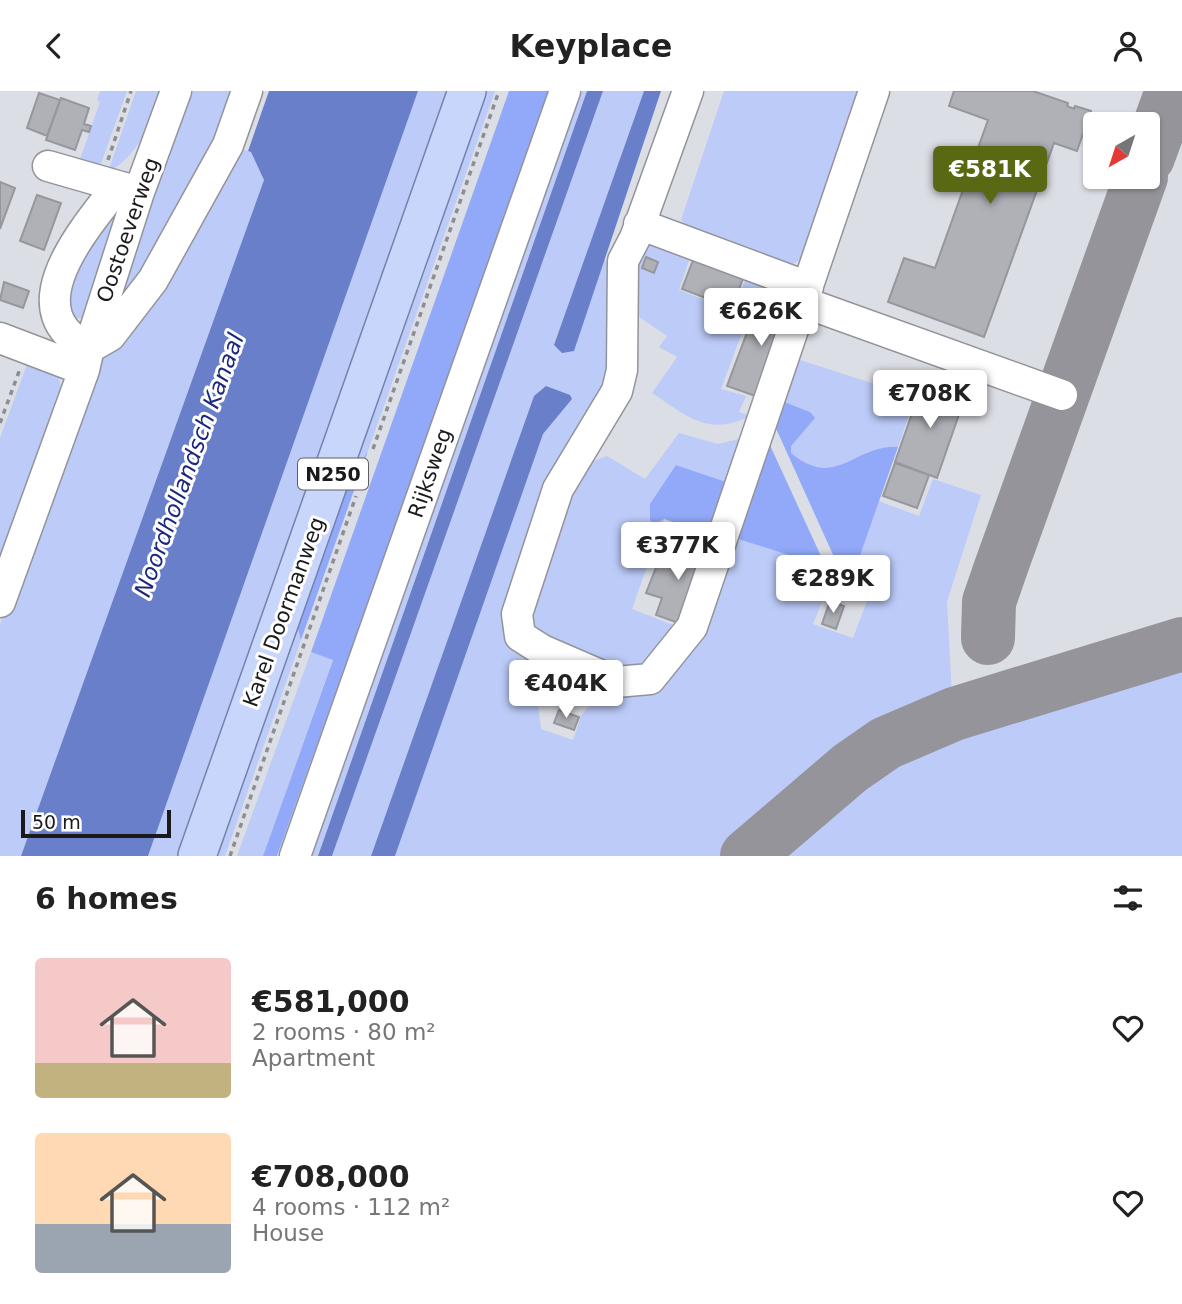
<!DOCTYPE html>
<meta charset="utf-8">
<style>
body{margin:0;font-family:"DejaVu Sans",sans-serif;background:#f2f2f2;color:#222;height:100vh;display:flex;flex-direction:column;font-size:26px;white-space:nowrap}
*{box-sizing:border-box;margin:0}
p{font-size:23px;color:#767676}
.icon{flex:none;width:38px;height:38px;fill:none;stroke:currentColor;stroke-width:2;stroke-linecap:round;stroke-linejoin:round}
.map{position:relative;height:765px;overflow:hidden}
.drawer{display:flex;flex-direction:column;background:#fff;flex:1}
.drawer>*{flex:none}
.needle{width:46px;rotate:219deg}
.tools{position:absolute;left:1083px;top:21px;display:grid;gap:14px}
.tools a{display:grid;place-items:center;width:77px;height:77px;border-radius:7px;background:#fff;box-shadow:0 2px 5px #0004;font-size:35px}
.scale{position:absolute;left:21px;bottom:18px;width:150px;box-sizing:border-box;padding-left:7px;border:4px solid #1a1a1d;border-top:0;font-size:19px;line-height:24px;white-space:nowrap;color:#1a1a1d;-webkit-text-stroke:5px #fff;paint-order:stroke}
.price{position:absolute;translate:-50% -60px;padding:0 16px;border-radius:7px;background:#fff;color:#222;font-size:23px;line-height:46px;filter:drop-shadow(0 2px 4px #0008)}
.price::after{content:'';position:absolute;left:50%;top:42px;width:21px;height:16px;margin-left:-10px;background:inherit;clip-path:polygon(0 0,100% 0,50% 100%)}
.price.active{background:#596913;color:#fff}
ul{padding:0;list-style:none}
li{display:flex;align-items:center;gap:21px;height:175px;padding:0 35px}
li span{display:grid;place-items:center;flex:none;width:196px;height:140px;border-radius:7px;color:#555}
li>.icon{margin-inline-start:auto}
span .icon{width:84px;height:84px;fill:#fffc;stroke-width:1}
li b{font-size:30px}
h2{display:flex;justify-content:space-between;align-items:center;height:84px;padding:0 35px;font-size:30px}
header{display:flex;justify-content:space-between;align-items:center;height:91px;padding:0 35px;background:#fff;font-size:32px;font-weight:700}
.map>svg:first-child{display:block}
.green{fill:#bccbf8}
.forest{fill:#91a9f8}
.water{fill:#697fca}
.lines{fill:none;stroke-linecap:round;stroke-linejoin:round}
.taxiway{stroke:#94949a;stroke-width:54}
.building{fill:#afb1b7;stroke:#95979d;stroke-width:2}
.minor-casing{stroke:#92949a;stroke-width:33}
.major-casing{stroke:#7482ac;stroke-width:40}
.path{stroke:#8d8e94;stroke-width:3.5;stroke-dasharray:5 5;stroke-linecap:butt}
.minor{stroke:#fff;stroke-width:30}
.major{stroke:#c9d6fb;stroke-width:37}
.labels{text-anchor:middle;stroke-width:6;stroke-linejoin:round;paint-order:stroke}
.shield{fill:#fff;stroke:#5f5f61;stroke-width:2}
.shield-label{font-size:19px;font-weight:bold;fill:#1a1a1d}
.street-label{font-size:21px;fill:#1a1a1d;stroke:#fff}
.water-label{font-size:23px;font-style:italic;fill:#1c277f;stroke:#fff}
</style>
<header><svg class="icon" aria-label="back" viewBox="0 0 24 24"><path d="M15 5l-7 7 7 7"/></svg>Keyplace<svg class="icon" aria-label="person" viewBox="0 0 24 24"><circle cx="12" cy="8" r="4"/><path d="M4 21q1-7 8-7t8 7"/></svg></header>
<div class="map">
<svg width="1182" height="765" viewBox="0 0 1182 765">
<rect width="100%" height="100%" fill="#dcdee5"/>
<!-- green -->
<path class="green" d="M100 0H127L99 78 78 74 100 11 97 9Z
M136 0H165C155 28 136 67 108 81Z
M184 0H238C210 80 167 159 113 225Z
M418 0H454L183 765H148Z
M481 0H495L368 360 345 396 297 535 301 549 225 765H211L362 338 396 261 427 174 437 124Z
M574 0H587L318 765H302Z
M603 0H644L554 254 574 260 603 165 613 181 611 282 509 510 532 566 541 638 573 649 581 625 605 594H649L735 447 826 476 831 488 813 533 853 547 872 497 851 490 878 410 919 425 933 388 981 404 947 511 952 606 878 634 821 677 720 765H395L543 343 572 308 534 305 371 765H332Z
M724 0H865L802 167 793 173 687 136 681 129Z
M236 56 251 61 264 89 21 765H0V533L91 283Z
M114 123 115 134 85 226 74 228 67 221 71 171Z
M656 152 691 164 679 199 733 220 747 184 784 198 782 209 756 204 721 298 746 305 739 321 750 325C708 346 687 325 652 302L677 266 659 256 667 245 626 217 641 158Z
M30 265 58 284 63 305 0 483V347Z
M797 268 915 306 898 356C853 353 840 401 791 362V355L810 321 782 310Z
M679 342 718 353 750 345 735 394 676 374 664 428 632 518 681 537 641 580 626 581 537 545 525 523 580 375 607 365 645 388Z
M311 561 333 568 263 765H237Z
M1182 573V765H776L894 669 935 650Z"/>
<!-- forest -->
<path class="forest" d="M509 0H554L350 574 346 573 277 765H263L333 569 311 561Z
M782 310 810 321 815 327 791 355V362C837 400 854 353 898 356L851 490 844 488 774 333Z
M768 350 826 476 735 447Z
M368 360 301 549 297 535 345 396Z
M676 374 735 394 716 445 664 428 654 433 650 429V413Z"/>
<!-- water -->
<path class="water" d="M269 0H418L148 765H21L264 89 251 61 248 60Z
M587 0H603L332 765H318Z
M644 0H661L574 260 562 262 554 254Z
M546 295 570 304 572 308 543 343 395 765H371L534 305Z"/>
<g class="lines">
<!-- taxiway -->
<path class="taxiway" d="M1148 66 1172 0
M988 547 989 511 1000 479 1141 86
M747 765 850 677 886 652 954 623 1182 553"/>
</g>
<!-- building -->
<path class="building" d="M954 0H1033L1068 12 1067 15 1074 18 1075 15 1091 20 1077 60 1054 52 984 246 888 211 904 167 935 177 988 29 949 15Z
M39 2 60 9 47 45 27 37Z
M61 7 89 17 84 33 91 35 89 41 82 39 75 59 46 49Z
M0 91 15 97 0 138Z
M37 104 61 112 44 159 20 150Z
M695 164 745 182 732 217 682 198Z
M646 166 658 171 654 182 642 177Z
M4 191 29 200 23 217 0 209Z
M760 207 794 219 761 307 727 295Z
M923 291 965 306 937 387 895 371Z
M895 372 929 384 917 417 883 405Z
M681 452 710 463 684 534 656 524 662 507 646 502 661 464 675 469Z
M830 510 844 515 836 538 822 533Z
M542 580H552V606H542Z
M559 619 579 626 574 639 554 632Z"/>
<g class="lines">
<defs>
<path id="minor" d="M688 0 635 147 623 170 622 279 617 300 558 398 517 523 520 545 542 559 616 591 650 588 692 536 874 0
M48 75 128 98
M139 101 121 98 113 101C81 142 14 221 89 257L110 245 153 189 228 54 247 0
M639 133 808 196
M803 211 1062 304
M0 247 84 279
M0 511 84 279 89 257 139 101 176 0
M295 765 565 0"/>
<path id="major" d="M197 765 467 0"/>
</defs>
<!-- minor casing -->
<use href="#minor" class="minor-casing"/>
<!-- major casing -->
<use href="#major" class="major-casing"/>
<!-- path -->
<path class="path" d="M108 69 131 0
M0 332 20 278
M373 358 499 0
M230 765 356 405"/>
<!-- minor -->
<use href="#minor" class="minor"/>
<!-- major -->
<use href="#major" class="major"/>
</g>
<g class="labels">
<!-- shield labels -->
<rect class="shield" x="298" y="367.5" width="70" height="31" rx="5"/>
<g class="shield-label">
<text x="333" y="390">N250</text>
</g>
<!-- street labels -->
<g class="street-label">
<text transform="translate(128 139) rotate(-71)" y="7">Oostoeverweg</text>
<text transform="translate(430 382) rotate(-71)" y="7">Rijksweg</text>
<text transform="translate(284 521) rotate(-70)" y="7">Karel Doormanweg</text>
</g>
<!-- water labels -->
<g class="water-label">
<text transform="translate(189 374) rotate(-70)" y="8">Noordhollandsch Kanaal</text>
</g>
</g>
</svg>
<div class="tools">
<a><svg class="needle" viewBox="-14 -14 28 28"><path d="M0-13l5 13h-10z" fill="#e53935"/><path d="M0 13l5-13h-10z" fill="#767676"/></svg></a>
</div>
<div class="scale">50 m</div>
<b class="price active" style="left:990px;top:115px">€581K</b>
<b class="price" style="left:761px;top:257px">€626K</b>
<b class="price" style="left:930px;top:339px">€708K</b>
<b class="price" style="left:678px;top:491px">€377K</b>
<b class="price" style="left:833px;top:524px">€289K</b>
<b class="price" style="left:566px;top:629px">€404K</b>
</div>
<section class="drawer">
<h2>6 homes<svg class="icon" aria-label="filters" viewBox="0 0 24 24"><path d="M4 7h16M4 17h16"/><circle cx="9" cy="7" r="2"/><circle cx="15" cy="17" r="2"/></svg></h2>
<ul>
<li><span style="background:linear-gradient(#f6c9c9 75%,#c2b280 0)"><svg class="icon" aria-label="home" viewBox="0 0 24 24"><path d="M3 11l9-7 9 7M6 9v11h12V9"/></svg></span><div><b>€581,000</b><p>2 rooms · 80 m²</p><p>Apartment</p></div><svg class="icon" aria-label="heart" viewBox="0 0 24 24"><path d="M12 20l-8-8c-3-5 5-10 8-4 3-6 11-1 8 4z"/></svg></li>
<li><span style="background:linear-gradient(#ffd9b3 65%,#9aa5b1 0)"><svg class="icon" aria-label="home" viewBox="0 0 24 24"><path d="M3 11l9-7 9 7M6 9v11h12V9"/></svg></span><div><b>€708,000</b><p>4 rooms · 112 m²</p><p>House</p></div><svg class="icon" aria-label="heart" viewBox="0 0 24 24"><path d="M12 20l-8-8c-3-5 5-10 8-4 3-6 11-1 8 4z"/></svg></li>
</ul>
</section>
